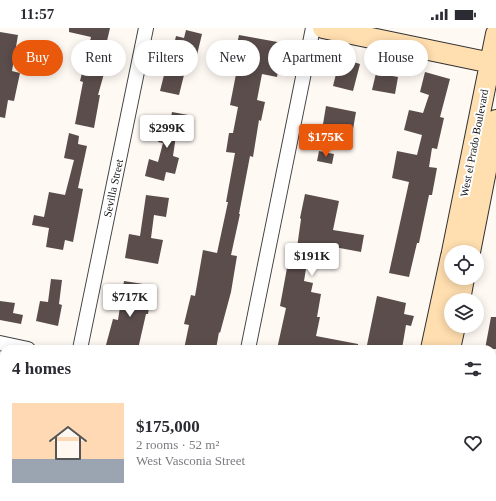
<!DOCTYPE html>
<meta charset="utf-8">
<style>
body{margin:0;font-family:Georgia,serif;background:#f7f7f7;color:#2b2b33;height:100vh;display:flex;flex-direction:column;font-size:15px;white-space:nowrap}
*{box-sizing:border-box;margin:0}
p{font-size:13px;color:#7c7c81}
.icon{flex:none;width:22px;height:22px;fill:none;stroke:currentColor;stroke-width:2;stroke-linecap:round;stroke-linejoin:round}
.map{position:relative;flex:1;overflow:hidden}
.details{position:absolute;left:0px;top:317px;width:496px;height:156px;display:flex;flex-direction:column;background:#fff;border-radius:12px 12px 0 0;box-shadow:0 2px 10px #0003}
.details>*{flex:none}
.top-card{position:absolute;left:12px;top:12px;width:472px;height:36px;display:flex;gap:8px}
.controls{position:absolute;left:444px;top:217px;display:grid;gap:8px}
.controls a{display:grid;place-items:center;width:40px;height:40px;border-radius:50%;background:#fff;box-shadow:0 2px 10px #0003;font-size:20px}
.price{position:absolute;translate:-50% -34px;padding:0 9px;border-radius:4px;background:#fff;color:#222;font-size:13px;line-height:26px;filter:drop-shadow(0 1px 2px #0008)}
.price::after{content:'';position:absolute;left:50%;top:24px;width:12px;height:9px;margin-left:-6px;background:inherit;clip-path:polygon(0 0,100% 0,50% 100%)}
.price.selected{background:#ea580c;color:#fff}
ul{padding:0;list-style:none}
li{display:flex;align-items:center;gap:12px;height:100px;padding:0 12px}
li+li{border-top:1px solid #e1e1e2}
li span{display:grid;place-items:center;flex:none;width:112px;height:80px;border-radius:0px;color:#555}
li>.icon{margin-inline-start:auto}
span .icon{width:48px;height:48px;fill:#fffc;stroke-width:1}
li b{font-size:17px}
h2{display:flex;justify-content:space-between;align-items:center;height:48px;padding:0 12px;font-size:17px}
.tag{padding:0 14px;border-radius:18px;background:#fff;box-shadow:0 2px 10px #0003;font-size:14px;line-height:36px}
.tag.selected{background:#ea580c;color:#fff}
.status{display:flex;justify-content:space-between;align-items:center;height:28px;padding:0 20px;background:#fff;direction:ltr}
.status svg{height:11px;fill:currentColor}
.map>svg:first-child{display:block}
.building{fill:#5a4d4c}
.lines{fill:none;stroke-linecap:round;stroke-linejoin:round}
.street-casing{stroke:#434343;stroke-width:16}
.secondary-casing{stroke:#323232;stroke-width:22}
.street{stroke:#fff;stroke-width:14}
.secondary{stroke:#ffdeaf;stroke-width:20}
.labels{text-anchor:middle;stroke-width:4;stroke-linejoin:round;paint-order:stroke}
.street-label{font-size:11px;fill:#101010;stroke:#fff}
</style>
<div class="status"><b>11:57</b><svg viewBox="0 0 49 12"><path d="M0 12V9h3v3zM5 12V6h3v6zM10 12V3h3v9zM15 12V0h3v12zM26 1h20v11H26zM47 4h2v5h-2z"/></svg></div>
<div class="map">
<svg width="496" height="473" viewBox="0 0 496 473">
<rect width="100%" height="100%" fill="#fff9f4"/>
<!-- building -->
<path class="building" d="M69 0H110L107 13 102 12 95 39 105 42 98 67H100L94 100 75 96 83 54 80 53 91 9 69 4Z
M186 2 202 6 196 31 172 25 176 8 184 10Z
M0 4 18 7 12 43 20 45 14 73 8 72 5 90 0 89Z
M239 7 283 15 277 49 262 46 257 72 265 74 261 93 259 92 253 129 250 128 239 186H240L231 227 237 228 231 264 220 305 219 304 216 321H184L189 297 184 296 191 267 195 268 203 222 217 225 228 174H226L235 125 226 124 229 105H233L238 79 230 77 237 41 232 40Z
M340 30 360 36 353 63 333 58Z
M165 43 184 47 179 67 160 63Z
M425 44 450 51 440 89 444 90 437 121 432 120 429 139 437 140 432 167H429L419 215H417L409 249 389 245 409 154 392 150 397 123 417 127 422 107 404 102 409 82 423 85 429 67 420 64Z
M376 45 398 49 395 66 372 62Z
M326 78 356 84 352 107 322 102Z
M172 84 188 87 185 103 177 101 173 128 179 130 175 146 166 144 164 153 145 148 149 131 158 134 163 115 158 114 161 98 169 100Z
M69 105 79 108 78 116 87 118 78 160 83 161 73 214 65 212 63 222 46 219 49 200 32 197 34 187 44 189 49 164 65 167 74 132 64 130Z
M319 123 334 126 332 136 317 133Z
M305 166 339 173 333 202 364 207 361 224 318 216 315 236 307 235 304 253 313 255 311 264 321 266 317 289H320L316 308 358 316V321H277L286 280 280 278 287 240 294 241 301 191 300 190Z
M146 167 169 170 166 189 154 187 151 210 163 212 158 236 125 230 129 206 140 208Z
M51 251 62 252 59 276 62 277 58 298 36 293 40 273 48 274Z
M124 253 143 256 142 266 151 267 148 286H146L138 321H124L106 317 113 291 118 292Z
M377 268 406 275 404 286 414 288 411 298 406 297 402 321H384L367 317Z
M0 273 15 275 13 285 23 287 21 296 0 292Z
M491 289H496V321H485Z"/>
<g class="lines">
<defs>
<path id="street" d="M0 315 28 321
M80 321 146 0
M248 321 313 0
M492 414 496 415
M5 473 6 469
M132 473 133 469
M261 473 262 469"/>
<path id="secondary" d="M323 0 496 36
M452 224 496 6
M470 224 496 92
M460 272 464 250
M431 321 451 228
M450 321 455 298
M401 473V469
M420 473 421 469"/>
</defs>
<!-- street casing -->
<use href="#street" class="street-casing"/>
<!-- secondary casing -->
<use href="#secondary" class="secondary-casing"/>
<!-- street -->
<use href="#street" class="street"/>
<!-- secondary -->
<use href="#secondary" class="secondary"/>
</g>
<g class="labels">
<!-- street labels -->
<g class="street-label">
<text transform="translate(474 115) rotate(-79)" y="4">West el Prado Boulevard</text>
<text transform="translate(113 160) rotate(-78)" y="4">Sevilla Street</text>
</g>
</g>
</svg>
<div class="controls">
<a><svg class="icon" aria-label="locate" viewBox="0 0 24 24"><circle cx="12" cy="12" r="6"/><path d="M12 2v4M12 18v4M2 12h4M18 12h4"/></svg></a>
<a><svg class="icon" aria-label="layers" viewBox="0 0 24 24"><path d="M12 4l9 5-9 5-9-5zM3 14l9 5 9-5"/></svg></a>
</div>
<b class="price" style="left:167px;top:121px">$299K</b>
<b class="price selected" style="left:326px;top:130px">$175K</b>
<b class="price" style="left:312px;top:249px">$191K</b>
<b class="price" style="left:130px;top:290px">$717K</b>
<div class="top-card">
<a class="tag selected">Buy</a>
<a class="tag">Rent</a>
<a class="tag">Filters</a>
<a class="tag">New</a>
<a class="tag">Apartment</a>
<a class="tag">House</a>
</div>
<section class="details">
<h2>4 homes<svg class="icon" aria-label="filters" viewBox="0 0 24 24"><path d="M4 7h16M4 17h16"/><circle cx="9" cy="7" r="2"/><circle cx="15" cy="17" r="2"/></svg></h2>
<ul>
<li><span style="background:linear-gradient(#ffd9b3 70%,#9aa5b1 0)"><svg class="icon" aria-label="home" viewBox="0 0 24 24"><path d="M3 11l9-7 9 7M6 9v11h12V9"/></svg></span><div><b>$175,000</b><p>2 rooms · 52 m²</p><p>West Vasconia Street</p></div><svg class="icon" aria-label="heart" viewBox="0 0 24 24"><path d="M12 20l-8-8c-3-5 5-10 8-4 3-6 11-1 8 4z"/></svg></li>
</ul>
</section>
</div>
